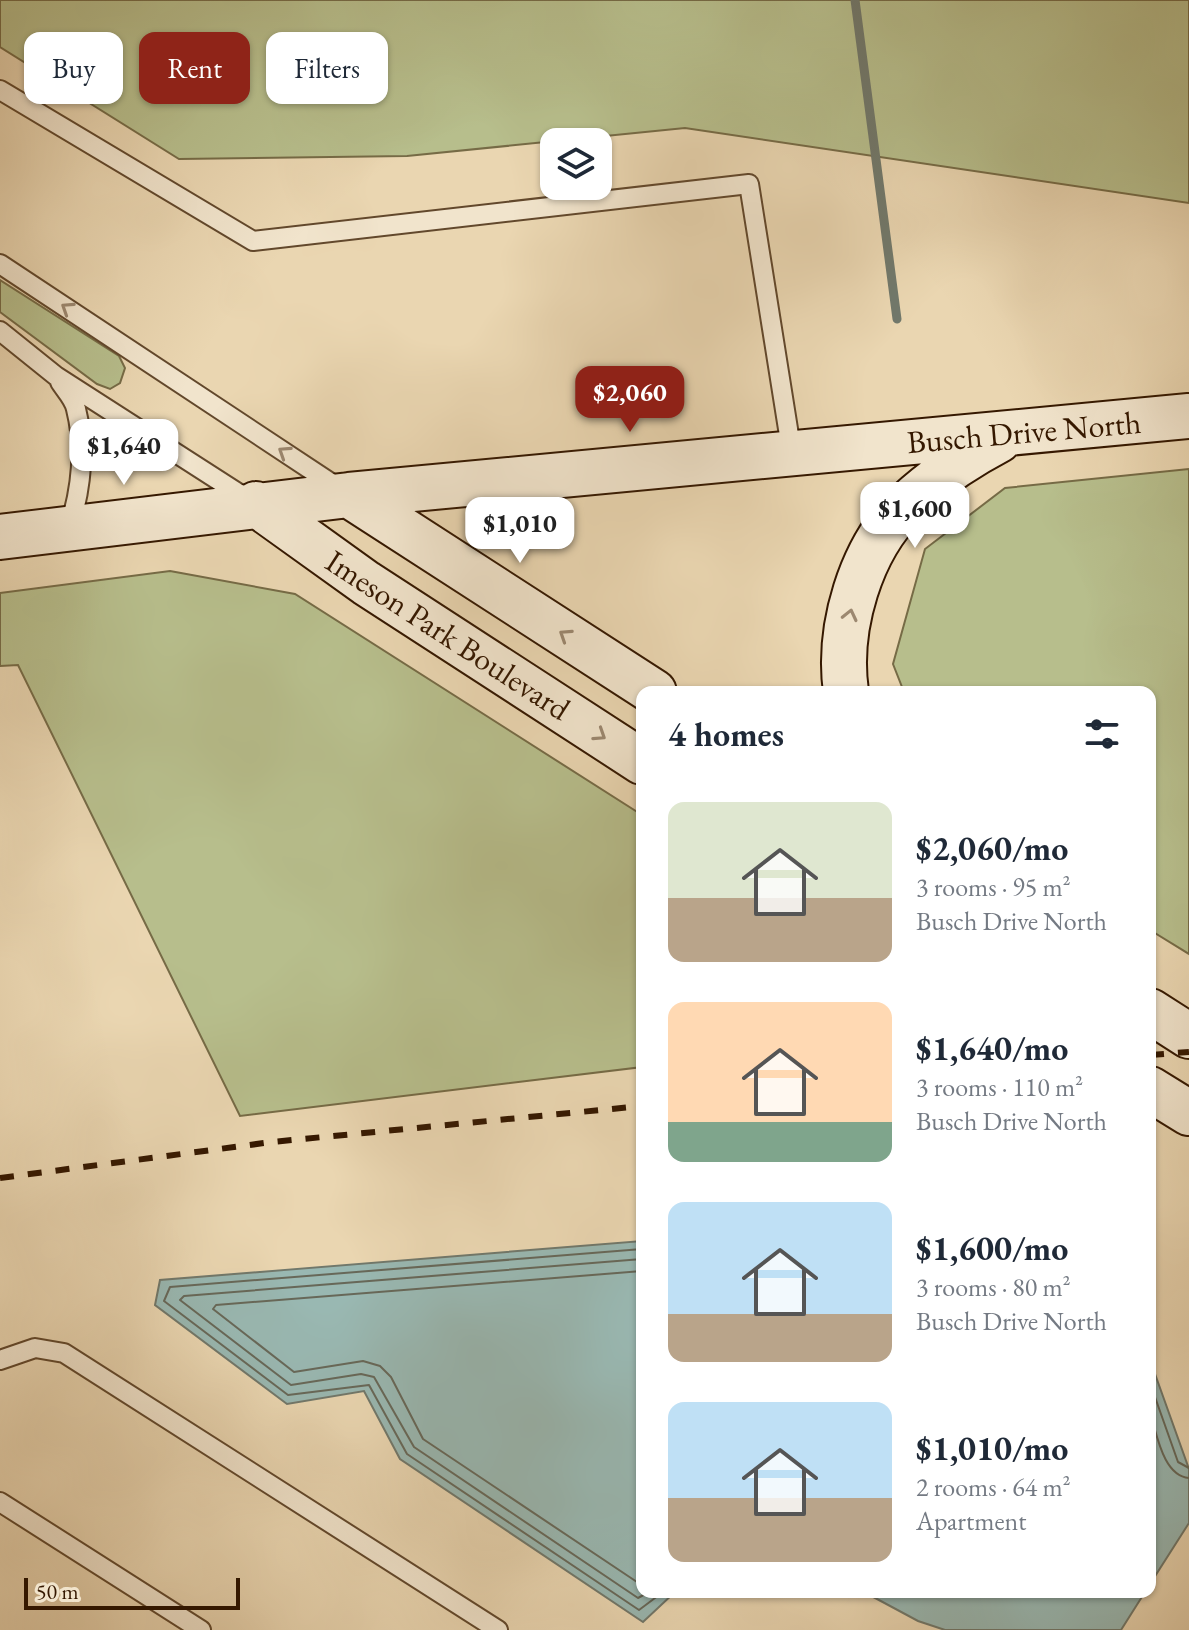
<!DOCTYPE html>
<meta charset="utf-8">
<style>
body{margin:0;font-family:"EB Garamond",serif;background:#f6f6f7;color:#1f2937;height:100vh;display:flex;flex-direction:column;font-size:30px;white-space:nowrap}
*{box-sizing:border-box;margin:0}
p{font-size:26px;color:#747a83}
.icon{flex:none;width:44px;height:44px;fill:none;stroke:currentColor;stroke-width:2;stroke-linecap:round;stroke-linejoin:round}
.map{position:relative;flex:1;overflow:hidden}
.side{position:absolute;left:636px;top:686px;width:520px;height:912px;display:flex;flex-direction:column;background:#fff;border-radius:16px;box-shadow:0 2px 6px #0004}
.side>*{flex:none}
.banner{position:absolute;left:24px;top:32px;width:492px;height:72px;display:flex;gap:16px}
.buttons{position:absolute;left:540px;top:128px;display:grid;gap:16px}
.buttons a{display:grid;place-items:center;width:72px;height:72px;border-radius:16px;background:#fff;box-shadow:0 2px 6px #0004;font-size:40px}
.scale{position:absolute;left:24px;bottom:20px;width:216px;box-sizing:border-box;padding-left:8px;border:4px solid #351800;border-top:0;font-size:22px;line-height:28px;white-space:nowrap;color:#351800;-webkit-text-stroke:6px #f1e4cc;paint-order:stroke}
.price{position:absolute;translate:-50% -68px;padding:0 18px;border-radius:16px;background:#fff;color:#222;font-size:26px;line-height:52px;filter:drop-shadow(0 2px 4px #0008)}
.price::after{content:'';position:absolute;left:50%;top:48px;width:24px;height:18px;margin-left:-12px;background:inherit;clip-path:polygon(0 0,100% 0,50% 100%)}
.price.selected{background:#8f2418;color:#fff}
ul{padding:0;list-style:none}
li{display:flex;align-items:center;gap:24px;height:200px;padding:0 32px}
li span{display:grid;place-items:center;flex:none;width:224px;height:160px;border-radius:16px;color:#555}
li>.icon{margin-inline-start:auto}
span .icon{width:96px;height:96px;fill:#fffc;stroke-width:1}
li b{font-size:34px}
h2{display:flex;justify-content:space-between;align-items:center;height:96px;padding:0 32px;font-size:34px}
.chip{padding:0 28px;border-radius:16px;background:#fff;box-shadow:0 2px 6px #0004;font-size:28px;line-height:72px}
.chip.selected{background:#8f2418;color:#fff}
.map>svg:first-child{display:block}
.green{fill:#b7be8c;stroke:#766b46;stroke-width:2}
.water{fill:#99b8b2;stroke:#71786b;stroke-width:2}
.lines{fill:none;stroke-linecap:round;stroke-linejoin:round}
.shore{stroke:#676859;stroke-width:2}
.stream{stroke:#71786b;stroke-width:9}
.lane-casing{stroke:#62482c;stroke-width:22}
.secondary-casing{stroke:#351800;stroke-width:48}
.lane{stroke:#f1e4cc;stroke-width:18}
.secondary{stroke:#f1e4cc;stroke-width:44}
.rail{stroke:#351800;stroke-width:6;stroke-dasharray:14 14;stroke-linecap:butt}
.oneway{stroke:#9c8870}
.labels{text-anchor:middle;stroke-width:7;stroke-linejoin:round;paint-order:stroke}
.street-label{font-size:32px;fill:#351800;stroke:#f1e4cc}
</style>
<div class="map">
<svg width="1189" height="1630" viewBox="0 0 1189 1630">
<rect width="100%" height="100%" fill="#ead6b1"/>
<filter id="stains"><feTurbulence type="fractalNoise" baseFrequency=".0025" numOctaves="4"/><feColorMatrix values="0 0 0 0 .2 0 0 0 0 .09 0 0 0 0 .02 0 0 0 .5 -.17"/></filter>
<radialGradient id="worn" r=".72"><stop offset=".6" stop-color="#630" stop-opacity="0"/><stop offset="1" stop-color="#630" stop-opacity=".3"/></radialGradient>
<!-- green -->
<path class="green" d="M0 0H1189V203L685 128 407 156 179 159 0 47Z
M0 280 119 356 125 368 120 383 110 389 97 384 0 312Z
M1189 469V954L1150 930V692H904L893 664 925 549 1005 488Z
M170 571 295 594 642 815V1067L240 1116 18 665 0 666V593Z"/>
<!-- water -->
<path class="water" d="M642 1241V1592H675L643 1622 400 1459 364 1391 287 1404 155 1305 160 1280Z
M1150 1360 1189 1469V1523L1150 1584Z
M864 1592H1145L1121 1630H945L918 1621Z"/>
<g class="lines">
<!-- shore -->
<path class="shore" d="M642 1249 170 1287 164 1301 288 1395 369 1385 407 1454 639 1610 663 1592
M642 1259 184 1296 180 1300 291 1385 361 1374 374 1377 414 1447 638 1598 649 1592
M642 1271 216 1305 213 1309 294 1372 363 1361 380 1366 391 1377 423 1439 637 1582H642
M1150 1383 1178 1462 1189 1468
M1150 1413C1157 1434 1163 1476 1189 1478"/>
<!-- stream -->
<path class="stream" d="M855 0 897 319"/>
<defs>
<path id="lane" d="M0 90 253 241 749 184 792 454
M0 264 340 489
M0 331 56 376 249 500
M60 382C65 390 74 399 76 409 86 449 81 490 69 528
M0 1360 35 1348 64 1353 498 1630
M0 1502 201 1630"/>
<path id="secondary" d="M349 495 654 692
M256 504 366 583 642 762
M0 537 349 495 1189 416
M846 692C837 628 860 549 907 504 935 478 965 458 999 440
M1150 1011 1189 1036
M1150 1089 1189 1113"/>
</defs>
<!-- lane casing -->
<use href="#lane" class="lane-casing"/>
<!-- secondary casing -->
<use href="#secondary" class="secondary-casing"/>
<!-- lane -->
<use href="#lane" class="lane"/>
<!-- secondary -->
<use href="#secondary" class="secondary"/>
<!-- rail -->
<path class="rail" d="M1150 1055 1189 1052
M0 1178 272 1142 642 1106"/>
</g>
<!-- one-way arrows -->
<defs><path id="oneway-chevron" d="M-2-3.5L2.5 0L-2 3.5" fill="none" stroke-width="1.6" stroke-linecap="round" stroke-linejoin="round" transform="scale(2)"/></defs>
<g class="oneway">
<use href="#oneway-chevron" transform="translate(67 308) rotate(-147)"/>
<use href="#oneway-chevron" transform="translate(284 452) rotate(-147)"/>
<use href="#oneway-chevron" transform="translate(850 615) rotate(-77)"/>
<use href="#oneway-chevron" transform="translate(565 635) rotate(-147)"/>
<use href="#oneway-chevron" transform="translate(600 735) rotate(33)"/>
</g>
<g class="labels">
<!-- street labels -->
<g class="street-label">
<text transform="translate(1024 432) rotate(-5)" y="11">Busch Drive North</text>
<text transform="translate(448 635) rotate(33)" y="11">Imeson Park Boulevard</text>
</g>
</g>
<rect width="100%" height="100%" filter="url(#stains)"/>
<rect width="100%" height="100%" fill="url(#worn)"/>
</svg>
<div class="buttons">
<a><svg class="icon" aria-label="layers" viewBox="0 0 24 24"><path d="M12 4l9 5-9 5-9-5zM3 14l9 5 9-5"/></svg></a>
</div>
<div class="scale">50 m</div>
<b class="price selected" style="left:630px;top:434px">$2,060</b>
<b class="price" style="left:124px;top:487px">$1,640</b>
<b class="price" style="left:915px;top:550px">$1,600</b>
<b class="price" style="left:520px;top:565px">$1,010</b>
<div class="banner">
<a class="chip">Buy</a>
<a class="chip selected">Rent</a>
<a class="chip">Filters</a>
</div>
<section class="side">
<h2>4 homes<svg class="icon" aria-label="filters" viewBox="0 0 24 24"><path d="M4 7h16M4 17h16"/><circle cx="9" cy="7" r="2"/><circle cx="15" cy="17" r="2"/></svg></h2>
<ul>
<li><span style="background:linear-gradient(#dfe7d0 60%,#b9a48a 0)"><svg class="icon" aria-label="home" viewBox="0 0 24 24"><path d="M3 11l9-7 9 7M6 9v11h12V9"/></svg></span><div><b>$2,060/mo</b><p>3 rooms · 95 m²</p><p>Busch Drive North</p></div></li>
<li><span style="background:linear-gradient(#ffd9b3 75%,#7fa58c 0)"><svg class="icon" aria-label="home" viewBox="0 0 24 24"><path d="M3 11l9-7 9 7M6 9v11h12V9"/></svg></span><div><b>$1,640/mo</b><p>3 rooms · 110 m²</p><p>Busch Drive North</p></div></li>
<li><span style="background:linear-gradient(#bfe0f5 70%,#b9a48a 0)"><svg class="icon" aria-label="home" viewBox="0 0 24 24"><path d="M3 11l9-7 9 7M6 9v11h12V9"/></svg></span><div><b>$1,600/mo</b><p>3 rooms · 80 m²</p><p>Busch Drive North</p></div></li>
<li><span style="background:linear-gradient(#bfe0f5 60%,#b9a48a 0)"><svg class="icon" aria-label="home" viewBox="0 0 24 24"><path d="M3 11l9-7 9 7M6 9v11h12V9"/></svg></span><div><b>$1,010/mo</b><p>2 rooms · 64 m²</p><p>Apartment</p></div></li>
</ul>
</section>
</div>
